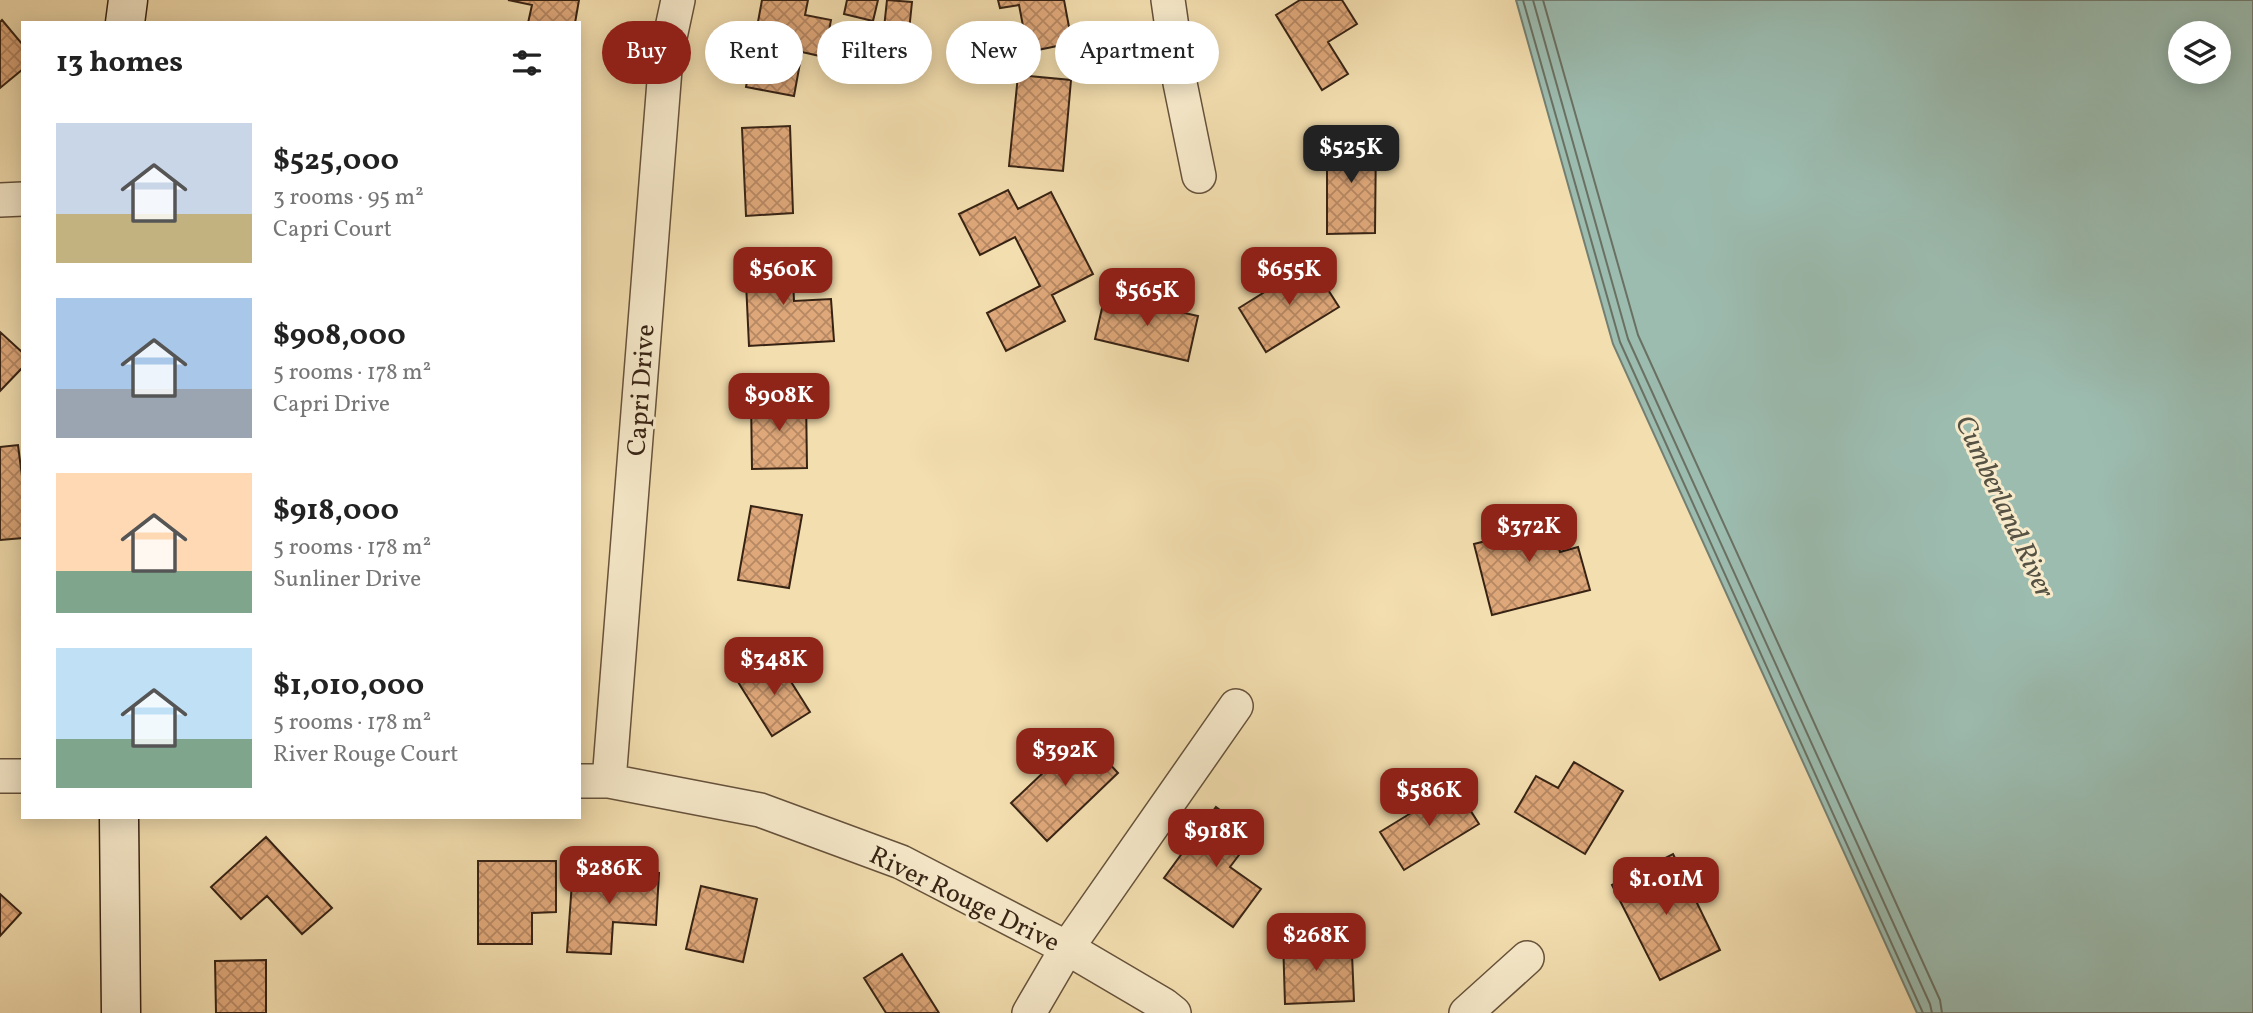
<!DOCTYPE html>
<meta charset="utf-8">
<style>
body{margin:0;font-family:Vollkorn,serif;background:#f6f6f6;color:#222;height:100vh;display:flex;flex-direction:column;font-size:26px;white-space:nowrap}
*{box-sizing:border-box;margin:0}
p{font-size:23px;color:#767676}
.icon{flex:none;width:38px;height:38px;fill:none;stroke:currentColor;stroke-width:2;stroke-linecap:round;stroke-linejoin:round}
.map{position:relative;flex:1;overflow:hidden}
.side{position:absolute;left:21px;top:21px;width:560px;height:798px;display:flex;flex-direction:column;background:#fff;border-radius:0px;box-shadow:0 4px 18px #0003}
.side>*{flex:none}
.top-card{position:absolute;left:602px;top:21px;width:665px;height:63px;display:flex;gap:14px}
.tools{position:absolute;left:2168px;top:21px;display:grid;gap:14px}
.tools a{display:grid;place-items:center;width:63px;height:63px;border-radius:50%;background:#fff;box-shadow:0 4px 18px #0003;font-size:35px}
.price{position:absolute;translate:-50% -60px;padding:0 16px;border-radius:14px;background:#8f2418;color:#fff;font-size:23px;line-height:46px;filter:drop-shadow(0 2px 4px #0008)}
.price::after{content:'';position:absolute;left:50%;top:42px;width:21px;height:16px;margin-left:-10px;background:inherit;clip-path:polygon(0 0,100% 0,50% 100%)}
.price.on{background:#222;color:#fff}
ul{padding:0;list-style:none}
li{display:flex;align-items:center;gap:21px;height:175px;padding:0 35px}
li span{display:grid;place-items:center;flex:none;width:196px;height:140px;border-radius:0px;color:#555}
li>.icon{margin-inline-start:auto}
span .icon{width:84px;height:84px;fill:#fffc;stroke-width:1}
li b{font-size:30px}
h2{display:flex;justify-content:space-between;align-items:center;height:84px;padding:0 35px;font-size:30px}
.pill{padding:0 24px;border-radius:32px;background:#fff;box-shadow:0 4px 18px #0003;font-size:24px;line-height:63px}
.pill.on{background:#8f2418;color:#fff}
.map>svg:first-child{display:block}
.water{fill:#9cbcb0;stroke:#747f72;stroke-width:2;fill-rule:evenodd}
.lines{fill:none;stroke-linecap:round;stroke-linejoin:round}
.shore{stroke:#6a7062;stroke-width:2}
.building{fill:url(#building-cross-hatch);stroke:#372314;stroke-width:2}
.street-casing{stroke:#66523b;stroke-width:36}
.secondary-casing{stroke:#372314;stroke-width:41}
.street{stroke:#f7eacb;stroke-width:33}
.secondary{stroke:#f7eacb;stroke-width:38}
.labels{text-anchor:middle;stroke-width:6;stroke-linejoin:round;paint-order:stroke}
.street-label{font-size:26px;fill:#372314;stroke:#f7eacb}
.water-label{font-size:28px;font-style:italic;fill:#555143;stroke:#f7eacb}
</style>
<div class="map">
<svg width="2253" height="1013" viewBox="0 0 2253 1013">
<defs>
<pattern id="building-cross-hatch" width="8" height="8" patternUnits="userSpaceOnUse" patternTransform="scale(1.75)"><rect width="8" height="8" fill="#dfa87a"/><path d="M0 0l8 8M0 8l8-8" fill="none" stroke="#b68863"/></pattern>
</defs>
<rect width="100%" height="100%" fill="#f3deaf"/>
<filter id="stains"><feTurbulence type="fractalNoise" baseFrequency=".00286" numOctaves="4"/><feColorMatrix values="0 0 0 0 .2 0 0 0 0 .09 0 0 0 0 .02 0 0 0 .5 -.17"/></filter>
<radialGradient id="worn" r=".72"><stop offset=".6" stop-color="#630" stop-opacity="0"/><stop offset="1" stop-color="#630" stop-opacity=".3"/></radialGradient>
<!-- water -->
<path class="water" d="M1516 0H2253V1013H1917L1613 344ZM2180 33H2219V72H2180Z"/>
<g class="lines">
<!-- shore -->
<path class="shore" d="M1523 0 1620 342 1923 1013
M1533 0 1628 339 1930 1004 1932 1013
M1543 0 1638 335 1940 1000 1942 1013"/>
</g>
<!-- building -->
<path class="building" d="M508 0H579L575 23H528L532 5Z
M762 0H808L805 15 831 20 824 57 802 52 794 96 746 87Z
M847 0H878L873 21 844 14Z
M887 0 912 2 909 31 884 28Z
M998 0H1064L1072 43 1028 52 1019 5 1000 8Z
M1300 0H1342L1357 24 1328 42 1348 74 1322 90 1276 15Z
M2 20 23 45V69L0 88V22Z
M1018 75 1071 80 1063 171 1009 166Z
M790 126 793 213 746 216 742 128Z
M1327 136H1376L1375 233 1327 234Z
M1008 190 1018 209 1051 192 1093 274 1052 295 1065 321 1006 351 987 313 1040 286 1015 237 980 255 959 214Z
M792 258 794 301 831 299 834 341 749 346 745 261Z
M1311 263 1339 307 1266 352 1239 308Z
M1105 295 1198 316 1188 361 1095 339Z
M0 332 23 353V367L0 391Z
M806 396 807 468 752 469 751 397Z
M18 445 23 484V538L0 540V447Z
M751 506 802 515 789 588 738 580Z
M1548 506 1560 552 1578 547 1590 590 1492 615 1474 544 1505 536 1501 518Z
M776 658 810 712 772 736 738 682Z
M1083 735 1118 773 1047 841 1011 803Z
M1574 762 1623 791 1585 854 1515 812 1536 776 1558 788Z
M1455 786 1479 824 1404 870 1380 832Z
M1216 807 1254 835 1230 867 1261 889 1233 927 1164 878Z
M266 837 332 908 302 934 267 896 241 919 211 887Z
M1673 854 1720 950 1660 980 1612 885Z
M478 861H556V912L532 913V944H478Z
M573 868 659 873 656 925 613 922 611 954 567 952Z
M701 886 757 899 743 962 686 949Z
M0 894 21 913 0 936Z
M1326 938 1327 955 1352 954 1354 1001 1285 1004 1283 939Z
M902 954 939 1013H886L864 978Z
M266 960V1013H216L215 961Z"/>
<g class="lines">
<defs>
<path id="street" d="M1168 0 1180 83 1199 176
M0 200 23 199
M0 776H23
M579 781H609L760 810 901 862 1067 948 1164 1005 1174 1013
M609 781 666 56 678 0
M1029 1013 1067 948 1236 706
M1466 1013 1527 958"/>
<path id="secondary" d="M125 23 128 0
M119 817 121 1013"/>
</defs>
<!-- street casing -->
<use href="#street" class="street-casing"/>
<!-- secondary casing -->
<use href="#secondary" class="secondary-casing"/>
<!-- street -->
<use href="#street" class="street"/>
<!-- secondary -->
<use href="#secondary" class="secondary"/>
</g>
<g class="labels">
<!-- street labels -->
<g class="street-label">
<text transform="translate(640 390) rotate(-86)" y="9">Capri Drive</text>
<text transform="translate(965 898) rotate(26)" y="9">River Rouge Drive</text>
</g>
<!-- water labels -->
<g class="water-label">
<text transform="translate(2006 506) rotate(65)" y="10">Cumberland River</text>
</g>
</g>
<rect width="100%" height="100%" filter="url(#stains)"/>
<rect width="100%" height="100%" fill="url(#worn)"/>
</svg>
<div class="tools">
<a><svg class="icon" aria-label="layers" viewBox="0 0 24 24"><path d="M12 4l9 5-9 5-9-5zM3 14l9 5 9-5"/></svg></a>
</div>
<b class="price on" style="left:1351px;top:185px">$525K</b>
<b class="price" style="left:783px;top:307px">$560K</b>
<b class="price" style="left:1289px;top:307px">$655K</b>
<b class="price" style="left:1147px;top:328px">$565K</b>
<b class="price" style="left:779px;top:433px">$908K</b>
<b class="price" style="left:1529px;top:564px">$372K</b>
<b class="price" style="left:774px;top:697px">$348K</b>
<b class="price" style="left:1065px;top:788px">$392K</b>
<b class="price" style="left:1429px;top:828px">$586K</b>
<b class="price" style="left:1216px;top:869px">$918K</b>
<b class="price" style="left:609px;top:906px">$286K</b>
<b class="price" style="left:1666px;top:917px">$1.01M</b>
<b class="price" style="left:1316px;top:973px">$268K</b>
<div class="top-card">
<a class="pill on">Buy</a>
<a class="pill">Rent</a>
<a class="pill">Filters</a>
<a class="pill">New</a>
<a class="pill">Apartment</a>
</div>
<section class="side">
<h2>13 homes<svg class="icon" aria-label="filters" viewBox="0 0 24 24"><path d="M4 7h16M4 17h16"/><circle cx="9" cy="7" r="2"/><circle cx="15" cy="17" r="2"/></svg></h2>
<ul>
<li><span style="background:linear-gradient(#c9d6e8 65%,#c2b280 0)"><svg class="icon" aria-label="home" viewBox="0 0 24 24"><path d="M3 11l9-7 9 7M6 9v11h12V9"/></svg></span><div><b>$525,000</b><p>3 rooms · 95 m²</p><p>Capri Court</p></div></li>
<li><span style="background:linear-gradient(#a9c7e8 65%,#9aa5b1 0)"><svg class="icon" aria-label="home" viewBox="0 0 24 24"><path d="M3 11l9-7 9 7M6 9v11h12V9"/></svg></span><div><b>$908,000</b><p>5 rooms · 178 m²</p><p>Capri Drive</p></div></li>
<li><span style="background:linear-gradient(#ffd9b3 70%,#7fa58c 0)"><svg class="icon" aria-label="home" viewBox="0 0 24 24"><path d="M3 11l9-7 9 7M6 9v11h12V9"/></svg></span><div><b>$918,000</b><p>5 rooms · 178 m²</p><p>Sunliner Drive</p></div></li>
<li><span style="background:linear-gradient(#bfe0f5 65%,#7fa58c 0)"><svg class="icon" aria-label="home" viewBox="0 0 24 24"><path d="M3 11l9-7 9 7M6 9v11h12V9"/></svg></span><div><b>$1,010,000</b><p>5 rooms · 178 m²</p><p>River Rouge Court</p></div></li>
</ul>
</section>
</div>
